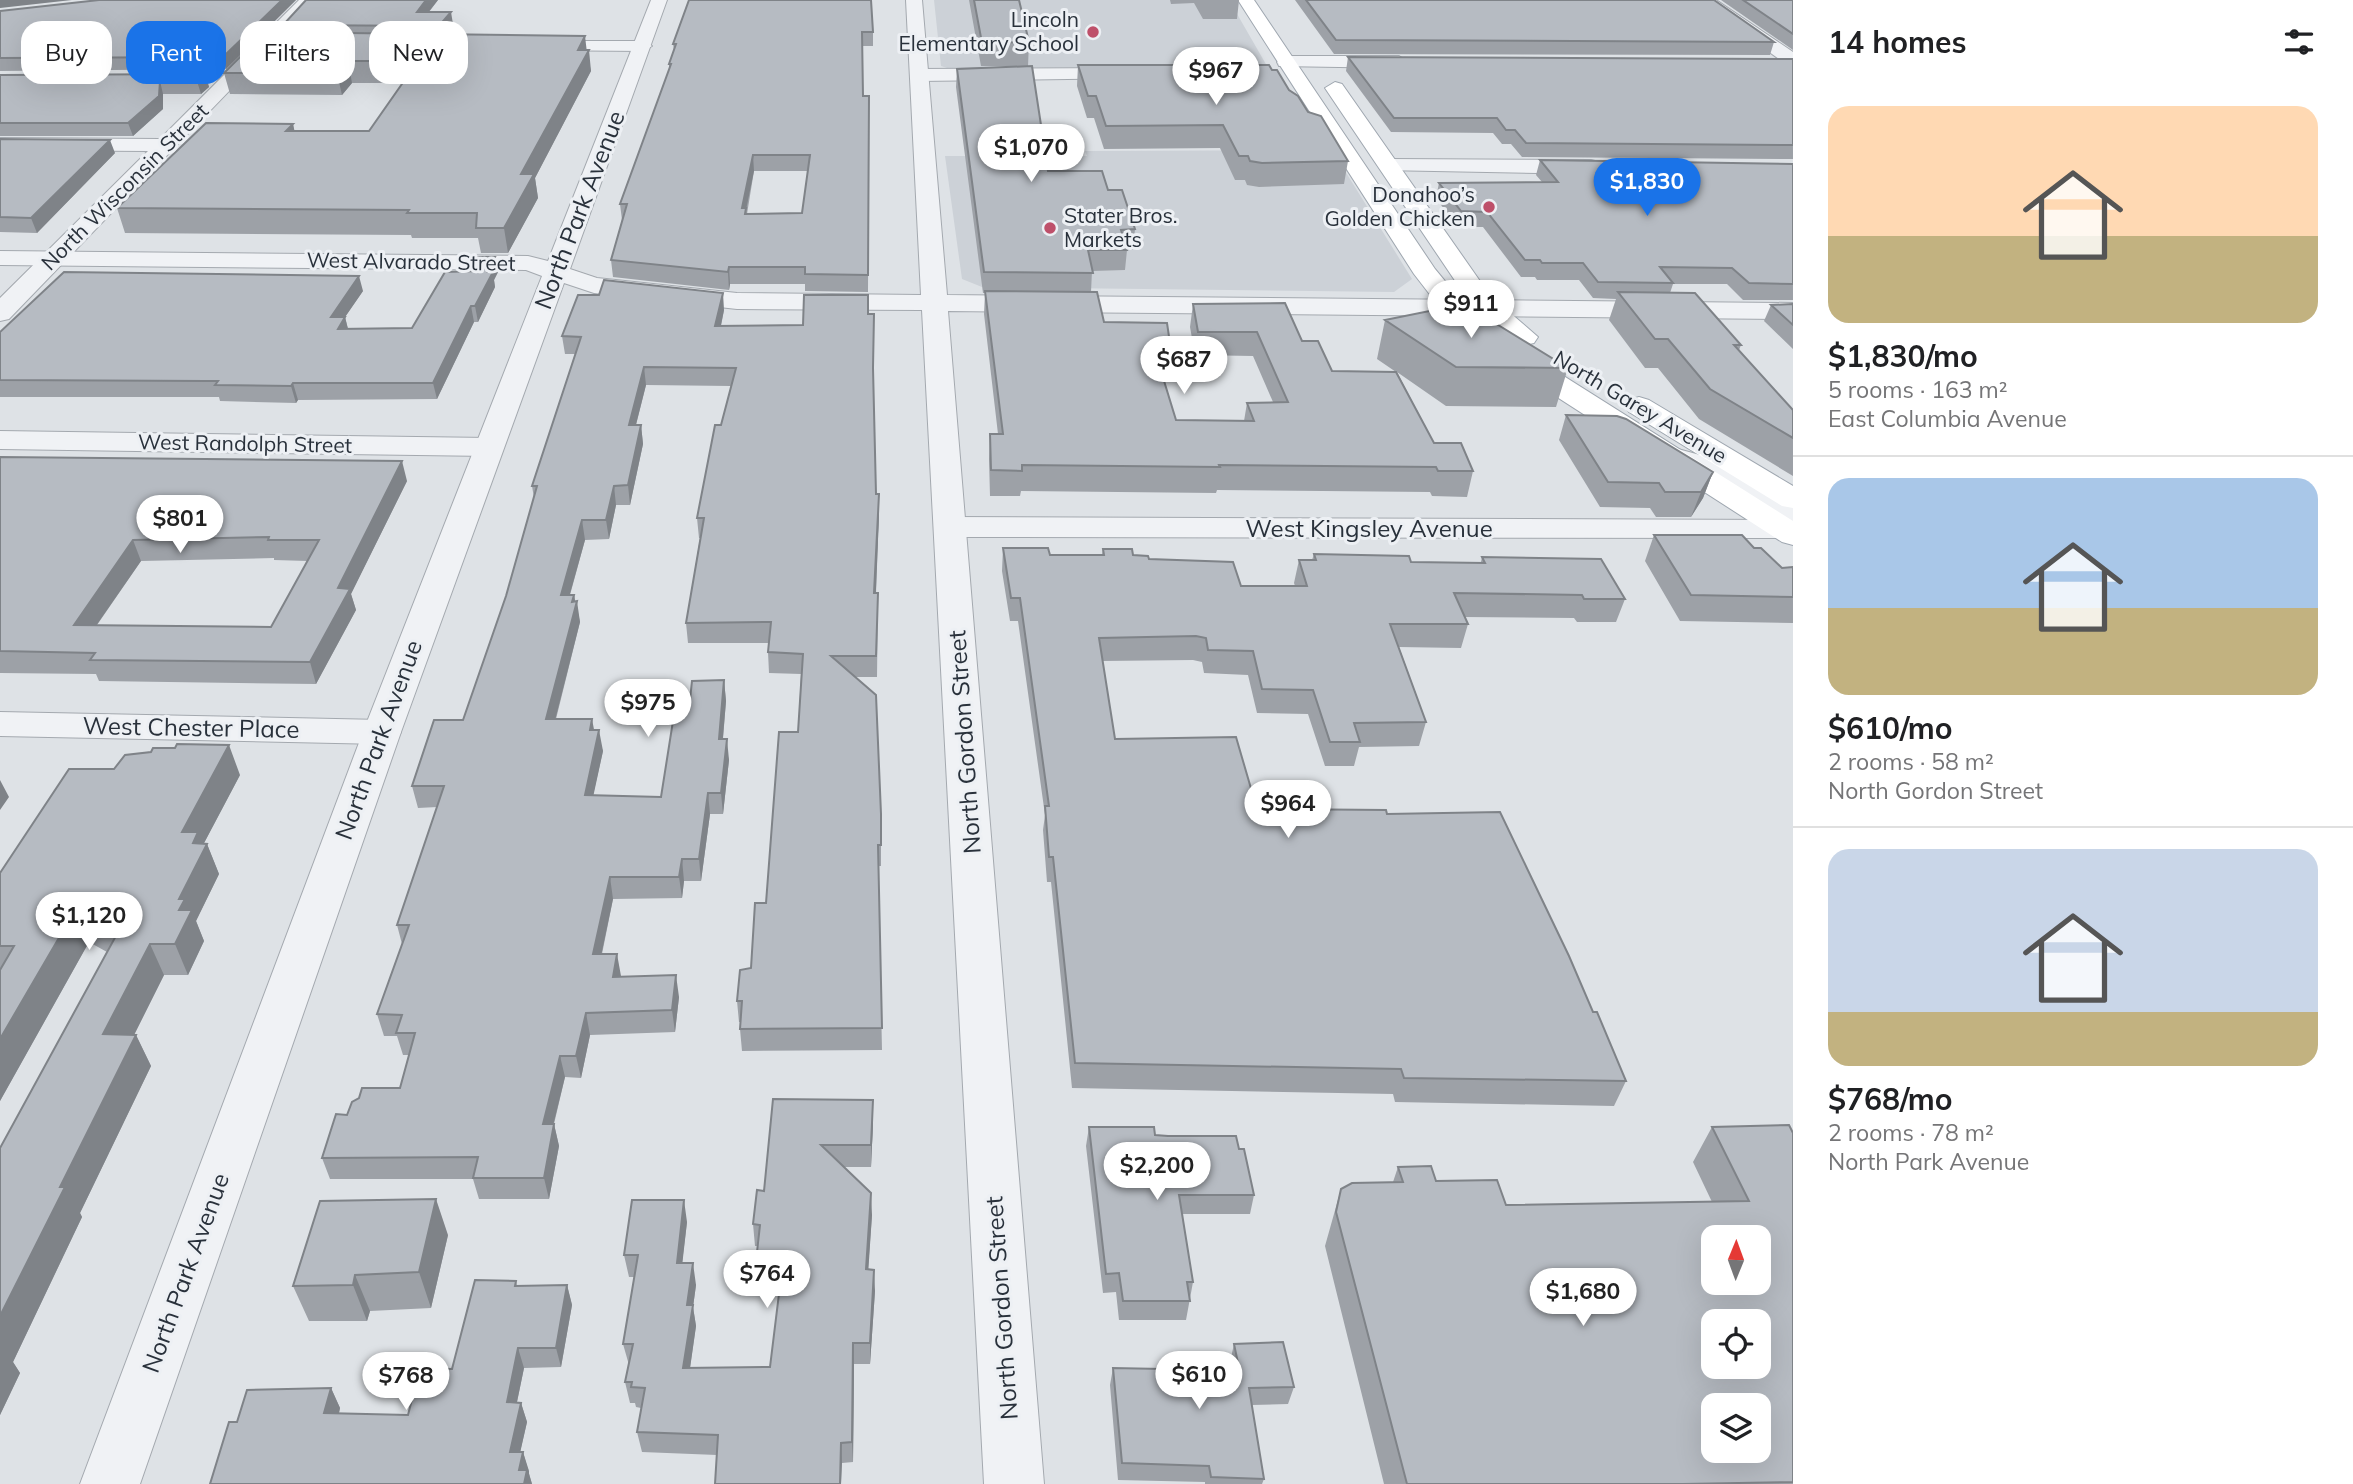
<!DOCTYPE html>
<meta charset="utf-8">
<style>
body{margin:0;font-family:Mulish,sans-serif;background:#f6f6f6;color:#202124;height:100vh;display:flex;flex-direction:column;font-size:26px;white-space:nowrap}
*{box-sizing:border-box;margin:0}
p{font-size:23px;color:#757577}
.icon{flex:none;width:38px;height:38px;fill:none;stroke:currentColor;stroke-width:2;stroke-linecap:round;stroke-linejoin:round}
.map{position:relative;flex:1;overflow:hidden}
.details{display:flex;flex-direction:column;background:#fff;width:560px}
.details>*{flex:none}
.guide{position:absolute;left:21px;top:21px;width:665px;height:63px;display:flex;gap:14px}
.needle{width:46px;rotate:1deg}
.fabs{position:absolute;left:1701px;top:1225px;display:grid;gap:14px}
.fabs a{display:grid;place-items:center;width:70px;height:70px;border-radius:14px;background:#fff;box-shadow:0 7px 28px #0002;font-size:35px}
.price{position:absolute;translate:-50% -60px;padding:0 16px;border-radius:24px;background:#fff;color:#222;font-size:23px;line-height:46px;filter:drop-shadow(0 2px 4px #0008)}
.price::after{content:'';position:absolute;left:50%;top:42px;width:21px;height:16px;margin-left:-10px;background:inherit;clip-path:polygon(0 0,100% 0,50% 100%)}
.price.active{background:#1a73e8;color:#fff}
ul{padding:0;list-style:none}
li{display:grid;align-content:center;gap:14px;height:371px;padding:0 35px}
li+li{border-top:2px solid #e0e0e0}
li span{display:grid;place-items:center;height:217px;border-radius:21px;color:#555}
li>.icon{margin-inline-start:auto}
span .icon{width:126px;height:126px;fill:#fffc;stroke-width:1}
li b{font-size:30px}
h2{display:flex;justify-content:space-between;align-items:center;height:84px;padding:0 35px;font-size:30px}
.chip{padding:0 24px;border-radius:21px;background:#fff;box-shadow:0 7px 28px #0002;font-size:24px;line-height:63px}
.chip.active{background:#1a73e8;color:#fff}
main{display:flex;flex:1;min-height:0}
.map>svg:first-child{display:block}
.built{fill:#ccd1d7}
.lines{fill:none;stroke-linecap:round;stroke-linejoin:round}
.minor-casing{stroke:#a4a9af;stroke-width:2}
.tertiary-casing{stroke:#a4a9af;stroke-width:2}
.primary-casing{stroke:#9fa7b0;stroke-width:2}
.minor{fill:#f0f2f5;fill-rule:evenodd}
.tertiary{fill:#f0f2f5;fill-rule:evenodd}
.primary{fill:#fff;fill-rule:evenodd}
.wall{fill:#9da1a7;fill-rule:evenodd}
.shaded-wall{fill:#7f8388}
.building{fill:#b6bbc2;stroke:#7f8388;stroke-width:2;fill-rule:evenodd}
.poi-dot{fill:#be506a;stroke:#edf0f4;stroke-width:2.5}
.labels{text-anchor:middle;stroke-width:6;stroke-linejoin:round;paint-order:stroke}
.far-poi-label{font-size:21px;fill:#29313b;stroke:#edf0f4;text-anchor:end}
.far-street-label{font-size:21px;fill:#29313b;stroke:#edf0f4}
.street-label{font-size:24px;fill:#29313b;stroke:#edf0f4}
</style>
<main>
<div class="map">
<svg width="1793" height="1484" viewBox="0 0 1793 1484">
<rect width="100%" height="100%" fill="#dee2e6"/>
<!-- built -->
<path class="built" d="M934 0H1229L1267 66 947 68 941 66Z
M1332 150 1412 279 1394 292 982 287 962 279 945 156H1087L1085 151Z"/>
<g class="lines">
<defs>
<path id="minor" d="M299 0H317L9 319 0 321V298L148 151 0 150V138L160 139Z
M1697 0H1716L1793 52V66L1786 64Z
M533 41H643L652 46 643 51 527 50 524 46 527 42Z
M1286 56H1399L1408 62 1399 68 1279 66 1277 62Z
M1130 68 1137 70 1139 74 1137 78 919 81 910 75 919 69Z
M1390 159 1591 160 1599 162 1602 167 1599 172 1591 174 1382 170 1379 165 1382 160Z
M0 431 489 438 500 441 504 447 500 453 489 456 0 449Z
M1667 446 1729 463 1793 500V538L951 537 940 534 935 527 940 520 951 517 1784 520 1707 475 1656 461 1652 455 1656 449Z
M0 712 382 720 396 723 401 732 396 741 382 744 0 736Z"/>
<path id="tertiary" d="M651 0H667L570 269 597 278 737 293 921 295 906 0H922L947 295 1793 303V319L948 311 1044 1484H984L922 310 737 309 594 293 564 283 401 732 140 1484H80L363 732 542 276 526 270 0 265V251L528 256 548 261Z"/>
<path id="primary" d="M1238 0H1254L1435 269 1473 315 1521 349 1793 521V545L1782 542 1501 361 1455 327 1414 274Z
M1335 82 1342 84 1482 284 1508 311 1538 337 1534 343C1506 350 1481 313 1464 294L1325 88Z
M1639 397 1649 400 1793 486V508L1782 506 1629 412 1625 406 1629 400Z"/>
</defs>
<!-- minor casing -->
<use href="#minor" class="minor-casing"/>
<!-- tertiary casing -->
<use href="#tertiary" class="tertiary-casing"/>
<!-- primary casing -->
<use href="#primary" class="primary-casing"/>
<!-- minor -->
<use href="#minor" class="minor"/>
<!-- tertiary -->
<use href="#tertiary" class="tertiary"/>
<!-- primary -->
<use href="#primary" class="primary"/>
</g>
<!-- wall -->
<path class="wall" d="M99 0H296L226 69 0 71V11Z
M306 0H438L429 12 453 24 444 34 586 50 591 71 535 178 538 198 508 253H481L478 238H412L411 235 125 233 117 208 293 124 294 131H369L403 83H352L342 95 230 94 224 73 285 32 283 25Z
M689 0 873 32V46H862L863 96H869L868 292 805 291V284H730L729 290 613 277 611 260 622 220 620 204 669 70V64L674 50 673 44ZM754 171H808L802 213 747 214Z
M969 0H1019L1029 42 1028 66H981Z
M1170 0H1239L1237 19H1203L1194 3 1171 4Z
M1295 0H1714L1774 42 1770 55 1334 54Z
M1721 0H1793V50Z
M1348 57 1793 59V159L1522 157 1511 144H1502L1493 133 1391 132 1346 71Z
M1078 65 1272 70 1348 161 1344 184 1259 187 1247 185 1245 180H1235L1220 148 1104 149 1094 118H1087L1077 86Z
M957 69 1048 171 1108 190 1135 229 1133 250H1127L1125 270 1092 271 1091 292 1104 322 1171 350 1169 374H1163V376L1176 420 1244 421 1247 403 1273 402 1253 356 1195 355 1190 327 1193 304 1302 341 1332 371 1396 372 1377 359 1385 320 1568 368 1556 407 1446 406 1397 372 1434 443 1473 471 1467 497 1432 496 1430 492 1217 490 1216 493 1021 491 1020 496H990L989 459 990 434H998L984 314 985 293H983L956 87Z
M205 74 209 87 201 94H163V109L133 136H0V75Z
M0 139 115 153 37 233 0 232Z
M1540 160 1793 164V300H1743L1727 284H1673L1670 293 1741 345 1739 350 1793 410V476L1699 419 1658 368H1645L1609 320 1616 299 1593 298 1579 280H1537L1535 277H1521L1483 227H1457L1436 198 1439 183 1542 182 1536 175Z
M498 272 494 280 495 287 478 322H474L437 399 298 400 296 403 220 401 219 397H0V332L363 291 345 317 348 329 412 328Z
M1793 304V349L1764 321 1771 305Z
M724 310 721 326 803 325 874 314 873 380 876 494H879V514L876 593H878L877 677H855L881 814V866H878L882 1050 742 1051 740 1029 741 1022H739L737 1001 751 968 766 903 798 732 801 674 769 673 768 652 769 643H688L686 623 700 538H699L697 518 731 386 646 385 636 425H641L643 444 630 505H616L609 539 585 540 570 595H574L580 622 556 719 594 730 603 751 593 795 661 797 690 700 724 680 726 701 723 739 729 760 723 814H710L701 881H684L682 898 613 899 602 954 621 977 679 997 675 1032 590 1035 581 1078 565 1077 554 1124 559 1146 549 1199H479L473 1179H330L322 1158 347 1115 400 1088 409 1055H403L397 1036H384L377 1014 402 944 397 925 437 807 418 808 412 786 463 720 506 596 534 498 532 486 575 354H565L562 336Z
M1566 415 1713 472 1703 498 1691 517H1656L1650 508 1600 507 1559 440Z
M0 457 407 481 351 594 356 610 316 684 99 681 96 674 0 673ZM274 558V560L308 561 271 627 97 625 141 561Z
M1654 535 1754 548 1782 568 1793 567V623L1680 621 1645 561Z
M1003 548 1050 555H1102L1103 549 1149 559 1241 586H1295L1294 583 1299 560H1312L1314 554 1411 562H1481L1482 557 1625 599 1616 622H1577L1574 618 1464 617 1468 624 1461 648 1399 647 1426 722 1419 746 1359 747 1354 766H1325L1308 714 1257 713 1248 675 1204 673 1202 662 1193 660 1102 661 1115 739 1257 809 1387 814 1593 1012 1626 1081 1614 1106 1395 1102 1393 1094 1072 1088 1051 882H1047L1043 830 1045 815 1018 621H1010L1002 571Z
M240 775 204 843 207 844 219 874 196 921 204 941 188 975H164L134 1035H136L151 1066 80 1213 82 1217 13 1362 20 1373 0 1415V1148L107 952 89 942 0 1101V873Z
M773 1099 873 1122 871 1167H844L872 1215 868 1269 875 1291 870 1364H854L853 1462 842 1463 717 1455 642 1452 637 1432 641 1408 636 1407 635 1403H630L625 1382 629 1365 623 1344 634 1277H629L624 1255 687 1222 682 1263 696 1285 693 1307 696 1326 690 1368 770 1367 781 1275 759 1274 757 1252V1246H755L753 1224 764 1191Z
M1089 1127 1155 1135 1254 1195 1250 1214H1182L1193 1282 1186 1320H1119L1116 1292 1103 1293 1086 1146Z
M1712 1127 1793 1133V1484H1384L1325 1246 1341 1189 1393 1182 1398 1167 1506 1205 1712 1202 1693 1162Z
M448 1235 431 1308 370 1311 367 1321H309L293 1286Z
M516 1281 517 1286 567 1285 572 1305 561 1367 524 1368 517 1402 521 1403 527 1422 520 1452H523L532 1484H210L237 1422 331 1388 340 1408 339 1414 408 1415 452 1369Z
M1234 1344 1294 1387 1288 1404 1252 1405 1264 1479 1262 1484H1205V1482L1118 1480 1110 1385 1113 1368 1160 1369 1162 1361 1230 1362Z"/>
<!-- shaded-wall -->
<path class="shaded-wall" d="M0 0H72L0 8Z
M282 0H296L226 69 223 57Z
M426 0H438L419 24 417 12Z
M451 12 453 24 441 38 439 26Z
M585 36 587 53 589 50 591 71 535 178 538 198 508 253 504 228 521 174Z
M348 61 352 83 342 95 337 73Z
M205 74 209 87 201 94 197 81Z
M160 81 163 94V109L133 136 128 123Z
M293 124 298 147 286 131Z
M110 140 115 153 37 233 31 218Z
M753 155 754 171 746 210 747 225 742 208Z
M495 257 498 272 494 280 495 287 478 322 475 306 488 272Z
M729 267 730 284 729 290 728 272Z
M359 276 363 291 334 333 331 317Z
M723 293 724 310 717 344 715 326Z
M471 306 474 322 437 399 433 383Z
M345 317 349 333 338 329Z
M644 367 646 385 631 444 629 425Z
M293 383 298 400 296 403 291 386Z
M641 425 643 444 630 505 628 485Z
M402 461 407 481 351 594 356 610 316 684 310 662 338 588Z
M1713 472 1703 498 1691 517 1701 492Z
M614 486 616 505 609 539 606 520Z
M879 494V514L875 613 874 593Z
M582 520 585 540 564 615 561 595Z
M133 540 141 561 82 646 74 625Z
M574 595 576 607 577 601 580 622 550 740 546 719Z
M724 680 726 701 721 760 719 739Z
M592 719 596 740 590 730Z
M599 730 603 751 589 816 585 795Z
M727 739 729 760 723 814 721 793Z
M229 745 240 775 203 845 207 844 219 874 196 921 204 941 188 975 175 944 179 910V899L182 832Z
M0 780 9 797 0 810Z
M708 793 710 814 701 881 699 859Z
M682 859 684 881 682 898 679 877Z
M610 877 613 899 597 975 593 954Z
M74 912 89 942 0 1101V1039Z
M150 944 164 975 119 1065 103 1034Z
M617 954 621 976 616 999 613 977Z
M676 975 679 997 675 1032 672 1010Z
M586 1013 590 1035 581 1078 576 1056Z
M136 1035 151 1066 80 1213 82 1217 13 1362 20 1373 0 1415V1316L60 1187Z
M560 1056 565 1077 548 1146 543 1124Z
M873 1100V1122L871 1167V1145Z
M554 1124 559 1146 549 1199 544 1178Z
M871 1193 872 1215 867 1290 866 1269Z
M436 1199 448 1235 431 1308 419 1272Z
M684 1200 687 1222 680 1284 677 1263Z
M693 1263 696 1285 693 1307 696 1326 687 1389 683 1368 687 1305Z
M874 1270 875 1291 870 1364V1343Z
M355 1275 370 1311 367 1321 353 1285Z
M567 1285 572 1305 561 1367 556 1348Z
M853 1343 854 1364 853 1462 852 1442Z
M518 1348 524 1368 513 1421 507 1402Z
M331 1388 340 1408 334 1432 324 1413Z
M521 1403 527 1422 516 1471 510 1452Z
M841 1443 842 1463 841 1484H840Z
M523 1452 529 1471V1474L532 1484H524L519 1470Z"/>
<!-- building -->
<path class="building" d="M99 0H282L223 57 0 58V11Z
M306 0H426L417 12H451L439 26 283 25Z
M689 0H871L873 32H862L863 96H869L868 275 805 274V267H729L728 272 611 260 627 204H620L671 64H669L676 44H673ZM753 155H810L802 213 745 214 746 208H742Z
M974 0H1019L1029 42 982 43Z
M1306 0H1714L1774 42 1336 40Z
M1743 0H1793V34Z
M265 32 585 36 578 50H589L521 174H534L504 228H476L477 213H407L409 210 117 208 206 123 293 124 286 131H369L418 61H348L337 73H224Z
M1348 57 1793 59V145L1526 143 1515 130H1506L1497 118H1394Z
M1078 65H1269L1272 70H1277L1289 90 1298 96 1308 112 1321 116 1348 161 1262 163 1250 161 1248 156H1239L1223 125 1106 126 1096 96H1088Z
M1032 66 1048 171H1102L1108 190H1122L1135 229 1121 230 1127 250H1088L1093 273 984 272 957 69Z
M205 74 197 81H160L159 96 128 123H0V75Z
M0 139 110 140 31 218 0 217Z
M1540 160 1793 164V284L1749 283 1732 268 1660 267 1673 283 1598 282 1583 263H1542L1540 260H1525L1487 212 1461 211 1439 183 1558 182Z
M478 257H495L488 272H493L475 306H471L433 383H293L291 386 215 385 218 381H205L0 380V332L64 272 359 276 331 317H345L338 329 412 328 445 272 478 271Z
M604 280 723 293 715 326 803 325 804 295H868V314H874L873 368 876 494H879L874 593H878L876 656H831L876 695 881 814V845H878L882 1028 740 1029 742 1001H737L740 970 751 968 755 903H766L779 732H798L803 654 768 652 771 622 686 623 704 518H697L715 425H721L736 368 644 367 629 425H641L628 485 614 486 606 520H582L561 595H574L572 602 577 601 546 719H592L590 730H599L585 795 661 797 676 702 690 700 692 681 724 680 719 739H727L721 793H708L699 859H682L679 877H610L593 954H617L613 977 676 975 672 1010 586 1013 576 1056H560L543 1124H554L544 1178H473L478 1157 322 1158 336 1114 347 1115 352 1102 359 1098 362 1088H400L415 1033H396L402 1015 377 1014 409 925H397L444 786H412L434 720H463L506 596 537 486H532L581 337 562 336 578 295H599Z
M985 291 1097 292 1104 322 1167 323 1171 350H1163L1165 358H1157L1176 420 1254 421 1247 403 1288 402 1257 332H1198L1193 304 1285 303 1302 341H1318L1332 371 1396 372 1434 443H1461L1473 471H1438L1436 467 1219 465 1220 467 1022 465V471L991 470 990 434H1003Z
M1618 292 1695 293 1741 345H1734L1793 410V438L1710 389 1668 339H1655Z
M1464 304 1568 368 1456 367 1385 320Z
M1793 304V325L1771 305Z
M1566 415 1617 416 1626 419 1713 472 1701 492H1665L1659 483 1608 482Z
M0 457 402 461 338 588 350 589 310 662 90 660 95 653 0 651ZM269 537 268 540H319L271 627 74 625 133 540Z
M1654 535H1742L1754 548H1761L1782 568 1793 567V597L1691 595Z
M1003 548H1048L1050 555H1104L1103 549H1132L1133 555 1148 556 1149 559 1233 562 1241 586H1307L1299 560H1316L1314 554 1409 556 1411 562 1485 563 1482 557 1601 559 1625 599H1584L1582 595 1454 593 1468 624H1390L1426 722 1354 723 1360 742H1330L1313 690 1262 689 1253 651 1208 650 1206 638 1196 636 1099 638 1115 739 1236 737 1257 809 1386 810 1387 814 1500 812 1569 956 1593 1012H1597L1626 1081 1404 1078 1401 1069 1075 1063 1053 857H1049L1045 806H1049L1020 598H1011Z
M177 744 229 745 182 832H198L193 843 207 844 179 899H185L179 910H192L175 944H150L103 1034 136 1035 60 1187H65L0 1316V1148L117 934 74 912 0 1039V970L14 946H0V873L69 769H114L125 755 151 752 153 748H175Z
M773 1099 873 1100 871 1145H821L871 1193 866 1269 874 1270 870 1343H853L852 1442 841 1443 840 1484H715L718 1435 637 1432 645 1388 631 1387 632 1382H625L633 1344H623L638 1255H624L632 1200H684L677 1263H693L687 1305H693L683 1368 770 1367 784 1253 757 1252 760 1225 753 1224 757 1190 764 1191Z
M1789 1125 1793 1133V1482L1683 1484H1407L1336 1212 1341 1189 1352 1183 1403 1182 1398 1167 1431 1166 1436 1181 1497 1180 1506 1205 1749 1201 1712 1127ZM1713 1237H1759V1283H1713ZM1713 1321H1759V1367H1713ZM1713 1405H1759V1451H1713Z
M1089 1127H1154L1155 1135 1168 1136H1236L1239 1149H1244L1254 1195H1179L1193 1282H1187L1190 1301H1123L1119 1273 1106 1274Z
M436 1199 419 1272 355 1275 353 1285 293 1286 320 1201Z
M475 1280 516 1281 515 1286 567 1285 556 1348H518L507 1402 521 1403 510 1452H523L519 1470H527L524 1484H210L229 1422H237L247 1390 331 1388 324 1413 408 1415 420 1368 452 1369Z
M1283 1342 1294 1387 1249 1388 1264 1479 1211 1477 1209 1466 1122 1463 1113 1368 1163 1369 1162 1361 1238 1363 1234 1344Z"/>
<!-- markers -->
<g class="poi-dot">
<circle cx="1093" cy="32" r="7"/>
<circle cx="1489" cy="207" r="7"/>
<circle cx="1050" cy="228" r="7"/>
</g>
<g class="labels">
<!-- far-poi labels -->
<g class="far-poi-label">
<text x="1079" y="27">Lincoln<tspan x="1079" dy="24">Elementary School</tspan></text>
<text x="1475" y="202">Donahoo’s<tspan x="1475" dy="24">Golden Chicken</tspan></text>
<text x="1064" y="223" text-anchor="start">Stater Bros.<tspan x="1064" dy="24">Markets</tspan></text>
</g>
<!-- far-street labels -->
<g class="far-street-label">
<text transform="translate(125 187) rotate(-45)" y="7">North Wisconsin Street</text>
<text transform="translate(411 262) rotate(1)" y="7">West Alvarado Street</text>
<text transform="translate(1640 407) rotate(31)" y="7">North Garey Avenue</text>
<text transform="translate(245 444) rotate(1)" y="7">West Randolph Street</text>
</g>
<!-- street labels -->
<g class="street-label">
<text transform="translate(580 210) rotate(-69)" y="8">North Park Avenue</text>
<text x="1369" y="537">West Kingsley Avenue</text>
<text transform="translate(191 728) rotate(1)" y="8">West Chester Place</text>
<text transform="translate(379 740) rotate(-70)" y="8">North Park Avenue</text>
<text transform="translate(965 742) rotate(-94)" y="8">North Gordon Street</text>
<text transform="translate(186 1273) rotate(-70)" y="8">North Park Avenue</text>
<text transform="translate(1002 1308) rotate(-94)" y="8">North Gordon Street</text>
</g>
</g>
</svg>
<div class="fabs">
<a><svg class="needle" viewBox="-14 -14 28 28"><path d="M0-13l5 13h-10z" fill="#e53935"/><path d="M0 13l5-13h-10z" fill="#757577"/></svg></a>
<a><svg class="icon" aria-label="locate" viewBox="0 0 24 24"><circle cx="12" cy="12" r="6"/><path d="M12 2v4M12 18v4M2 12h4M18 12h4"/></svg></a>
<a><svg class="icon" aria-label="layers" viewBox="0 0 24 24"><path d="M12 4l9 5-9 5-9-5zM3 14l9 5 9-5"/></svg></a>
</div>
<b class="price" style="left:1216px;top:107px">$967</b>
<b class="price" style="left:1031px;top:184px">$1,070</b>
<b class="price active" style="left:1647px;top:218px">$1,830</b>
<b class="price" style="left:1471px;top:340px">$911</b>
<b class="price" style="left:1184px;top:396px">$687</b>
<b class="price" style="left:180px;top:555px">$801</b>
<b class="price" style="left:648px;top:739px">$975</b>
<b class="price" style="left:1288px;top:840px">$964</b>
<b class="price" style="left:89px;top:952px">$1,120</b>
<b class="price" style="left:1157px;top:1202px">$2,200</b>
<b class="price" style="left:767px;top:1310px">$764</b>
<b class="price" style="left:1583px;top:1328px">$1,680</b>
<b class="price" style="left:1199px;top:1411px">$610</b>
<b class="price" style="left:406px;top:1412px">$768</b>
<div class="guide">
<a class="chip">Buy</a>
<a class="chip active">Rent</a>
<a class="chip">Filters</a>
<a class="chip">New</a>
</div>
</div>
<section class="details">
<h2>14 homes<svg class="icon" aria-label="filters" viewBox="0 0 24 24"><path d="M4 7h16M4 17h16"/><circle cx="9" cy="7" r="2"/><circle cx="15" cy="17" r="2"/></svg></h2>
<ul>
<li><span style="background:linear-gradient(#ffd9b3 60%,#c2b280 0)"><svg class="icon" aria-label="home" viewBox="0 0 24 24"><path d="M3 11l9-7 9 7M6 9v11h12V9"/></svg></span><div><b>$1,830/mo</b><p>5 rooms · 163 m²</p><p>East Columbia Avenue</p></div></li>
<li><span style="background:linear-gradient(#a9c7e8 60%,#c2b280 0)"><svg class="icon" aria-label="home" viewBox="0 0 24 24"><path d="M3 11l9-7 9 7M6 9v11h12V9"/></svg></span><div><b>$610/mo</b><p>2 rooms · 58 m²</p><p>North Gordon Street</p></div></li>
<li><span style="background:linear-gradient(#c9d6e8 75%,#c2b280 0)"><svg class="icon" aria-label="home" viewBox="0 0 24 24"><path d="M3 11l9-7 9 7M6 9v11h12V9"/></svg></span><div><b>$768/mo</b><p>2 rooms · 78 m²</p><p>North Park Avenue</p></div></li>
</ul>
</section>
</main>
